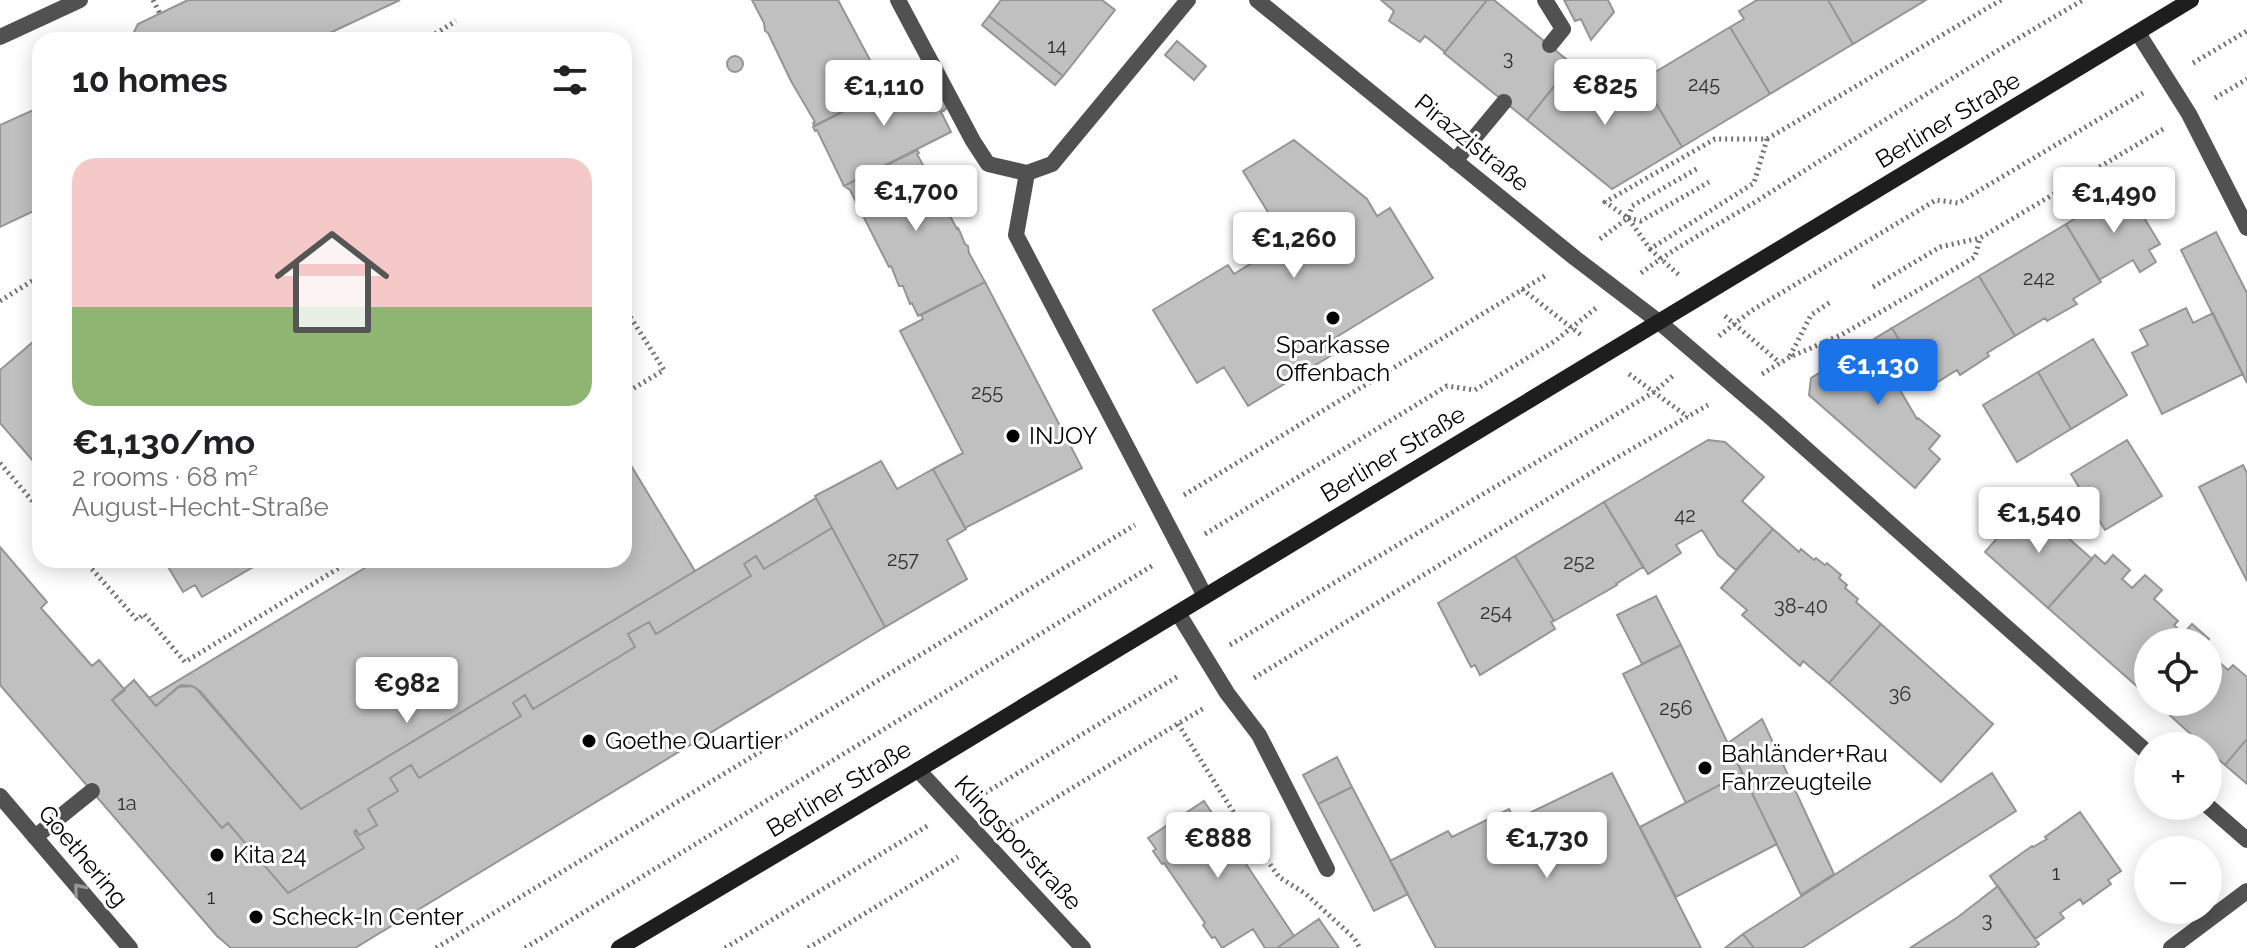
<!DOCTYPE html>
<meta charset="utf-8">
<style>
body{margin:0;font-family:Raleway,sans-serif;background:#f6f6f6;color:#202124;height:100vh;display:flex;flex-direction:column;font-size:30px;white-space:nowrap}
*{box-sizing:border-box;margin:0}
p{font-size:26px;color:#757577}
.icon{flex:none;width:44px;height:44px;fill:none;stroke:currentColor;stroke-width:2;stroke-linecap:round;stroke-linejoin:round}
.map{position:relative;flex:1;overflow:hidden}
.side{position:absolute;left:32px;top:32px;width:600px;height:536px;display:flex;flex-direction:column;background:#fff;border-radius:24px;box-shadow:0 4px 20px #0003}
.side>*{flex:none}
.buttons{position:absolute;left:2134px;top:628px;display:grid;gap:16px}
.buttons a{display:grid;place-items:center;width:88px;height:88px;border-radius:50%;background:#fff;box-shadow:0 4px 20px #0003;font-size:40px}
.price{position:absolute;translate:-50% -68px;padding:0 18px;border-radius:8px;background:#fff;color:#222;font-size:26px;line-height:52px;filter:drop-shadow(0 2px 4px #0008)}
.price::after{content:'';position:absolute;left:50%;top:48px;width:24px;height:18px;margin-left:-12px;background:inherit;clip-path:polygon(0 0,100% 0,50% 100%)}
.price.selected{background:#1a73e8;color:#fff}
ul{padding:0;list-style:none}
li{display:grid;align-content:center;gap:16px;height:424px;padding:0 40px}
li span{display:grid;place-items:center;height:248px;border-radius:24px;color:#555}
li>.icon{margin-inline-start:auto}
span .icon{width:144px;height:144px;fill:#fffc;stroke-width:1}
li b{font-size:34px}
h2{display:flex;justify-content:space-between;align-items:center;height:96px;padding:0 40px;font-size:34px}
.map>svg:first-child{display:block}
.building{fill:#c0c0c0;stroke:#959595;stroke-width:2}
.lines{fill:none;stroke-linecap:round;stroke-linejoin:round}
.path{stroke:#737373;stroke-width:5;stroke-dasharray:2 4;stroke-linecap:butt}
.service{stroke:#515151;stroke-width:16}
.minor{stroke:#515151;stroke-width:16}
.tertiary{stroke:#515151;stroke-width:16}
.secondary{stroke:#1e1e1e;stroke-width:16}
.oneway{stroke:#979797}
.poi-dot{fill:#000;stroke:#fff;stroke-width:3}
.labels{text-anchor:middle;stroke-width:6;stroke-linejoin:round;paint-order:stroke}
.number-label{font-size:20px;fill:#303030}
.street-label{font-size:24px;fill:#000;stroke:#fff}
.poi-label{font-size:24px;fill:#000;stroke:#fff;text-anchor:start}
</style>
<div class="map">
<svg width="2247" height="948" viewBox="0 0 2247 948">
<rect width="100%" height="100%" fill="#fff"/>
<!-- building -->
<path class="building" d="M188 0H400L315 40H130L138 24Z
M752 0H838L886 90 814 126 813 123 815 122 791 81 768 33 765 31 764 23Z
M1001 0H1102L1115 10 1063 76 989 16Z
M1381 0H1487L1445 52 1425 36 1420 42 1389 21 1394 11Z
M1487 0H1494L1572 64 1527 120 1444 53Z
M1564 0H1608L1614 12 1591 40 1581 19 1575 21Z
M1757 0H1828L1853 44 1770 94 1730 27 1744 19 1739 11Z
M1828 0H1926L1853 44Z
M989 16 1063 76 1055 85 982 25Z
M1730 27 1770 94 1682 147 1642 80Z
M1177 41 1206 66 1194 80 1165 55Z
M727 64a8 8 0 1 1 16 0a8 8 0 1 1-16 0Z
M1572 64 1603 88 1608 83 1628 99 1647 88 1682 147 1612 189 1527 120Z
M920 72 930 91 935 89 944 91 949 102 945 110 941 112 951 132 844 186 817 130 815 131 813 127Z
M40 107V208L0 227V125Z
M1294 140 1367 199 1377 216 1390 208 1433 278 1325 344 1332 355 1248 406 1224 367 1197 383 1153 310 1228 265 1234 274 1286 242 1243 171Z
M917 150 919 153 917 154 957 229 958 228 960 232 965 244 968 246 969 253 985 282 918 316 912 303 910 304 903 286H899L891 266 889 267 850 190 844 186Z
M2126 188 2160 244 2149 250 2156 262 2140 272 2133 260 2099 280 2066 224Z
M2066 224 2101 282 2073 299 2077 304 2047 321 2045 318 2015 336 1979 276Z
M2216 232 2247 293V383L2181 250Z
M1979 276 2015 336 1987 353 1989 356 1960 375 1957 370 1928 388 1892 328Z
M985 282 1082 468 965 528 933 469 963 453 900 331 923 319 921 315Z
M2186 308 2193 323 2213 313 2243 374 2162 414 2132 353 2148 345 2140 330Z
M1892 328 1908 355 1887 368 1917 419 1918 418 1940 436 1929 449 1940 459 1915 488 1809 395 1811 378Z
M40 336V469L0 423V370Z
M2093 339 2127 395 2071 429 2038 372Z
M2038 372 2071 429 2017 462 1983 405Z
M1708 440 1725 442 1764 477 1742 501 1773 529 1736 570 1718 555 1702 530 1676 545 1681 553 1648 574 1604 502Z
M2127 440 2162 496 2105 530 2071 474Z
M624 454 695 571 301 809 196 688 192 686 181 685 156 706 149 698 378 560H624Z
M881 461 897 489 933 469 966 529 947 540 967 579 885 627 815 496Z
M2243 465 2247 473V581L2199 487Z
M816 498 832 528 764 569 756 556 744 564 751 576 656 634 649 622 628 634 635 647 533 709 525 695 513 703 521 716 419 778 411 765 390 778 398 791 368 809 377 825 359 835 356 830 354 832 364 848 288 893 228 823 222 828 112 700 134 680 156 706 178 687 192 686 200 691 301 809Z
M1604 502 1643 567 1616 584 1617 585 1554 621 1515 556Z
M2029 502 2047 519 2049 515 2069 532 2066 536 2092 559 2048 608 1985 552Z
M832 528 885 627 355 948H231L217 936 0 685V547L47 602 41 608 92 666 99 660 125 690 112 700 222 828 228 823 288 893 364 848 354 832 356 830 359 835 377 825 368 809 398 791 390 778 411 765 419 778 521 716 513 703 525 695 533 709 635 647 628 634 649 622 656 634 751 576 744 564 756 556 764 569Z
M1773 529 1799 552 1801 549 1814 560 1816 558 1825 565 1827 563 1841 575 1839 578 1847 585 1845 588 1858 599 1856 602 1881 624 1829 683 1803 661 1800 666 1742 615 1747 610 1721 588Z
M2095 555 2105 564 2113 555 2130 570 2122 579 2132 588 2145 575 2162 590 2154 599 2178 621 2174 625 2183 634 2192 624 2209 639 2207 642H2148V696L2048 608Z
M1515 556 1554 621 1551 622 1555 629 1480 675 1475 665 1471 667 1438 603Z
M164 560H265L202 597 195 585 183 592Z
M1656 596 1681 645 1642 664 1617 615Z
M1881 624 1993 724 1941 782 1829 683Z
M1681 645 1742 773 1686 803 1623 674Z
M2213 657 2228 670 2233 665 2247 677V739L2225 765 2208 750V746H2204L2165 711 2173 702H2208V663Z
M1762 719 1834 874 1801 895 1728 743Z
M2247 739V784L2225 765Z
M1337 757 1352 787 1318 804 1303 775Z
M1612 773 1701 948H1436L1390 861 1448 831 1452 837 1509 809 1515 820Z
M1742 773 1777 844 1676 897 1640 827Z
M1992 773 2016 811 1802 948H1754L1743 934Z
M1352 787 1408 894 1374 911 1318 804Z
M1204 801 1294 936 1277 948H1265L1253 929 1222 948 1215 937 1212 938 1203 925 1205 923 1164 863 1162 864 1153 851 1156 849 1148 838Z
M2080 812 2121 871 2108 880 2111 884 2083 904 2080 899 2060 913 2064 918 2035 939 1990 876 2032 846 2033 847 2047 839 2045 837Z
M1998 886 2039 944 2034 948H1910L1958 917Z
M1319 919 1339 948H1277L1294 936Z
M1743 934 1754 948H1725Z"/>
<g class="lines">
<!-- path -->
<path class="path" d="M153 0 160 14
M425 40 456 21
M2193 63 2247 31
M2215 98 2247 79
M1767 139 1754 183 1650 249 1628 218 1605 202 1715 139H1767L2001 0
M1628 218 1641 221 1709 182
M1600 239 1628 218 1632 206 1700 167
M1650 249 1679 275
M1641 273C1682 242 1728 220 1771 192 1874 126 1977 62 2083 0
M1873 287 1940 247 1980 238
M1522 289 1581 335
M0 301 40 276
M624 307 664 370 624 394
M1725 316 1780 363
M1719 336 1751 311 1936 200 1958 203 2143 93
M1790 356 1811 315 1832 301
M1629 374 1688 417
M1762 374 1790 357 1841 335 1975 257 1980 238 2165 128
M0 463 40 510
M1184 495 1548 274
M1205 534 1447 386 1475 390 1555 341 1596 308
M84 560 137 620 144 614 185 662 352 560
M1230 645 1654 392 1675 374
M1254 678 1604 465 1708 405
M1178 724 1234 813 1279 877 1306 894 1354 938 1360 948
M980 796 1180 675
M1011 825 1204 708
M436 948 1135 525
M525 948 1155 564
M725 948 929 825
M808 948 958 857"/>
<!-- service -->
<path class="service" d="M898 0 973 141 988 164 1027 173 1052 164 1188 0
M1545 0 1563 29 1550 45
M2138 33 2189 114 2247 228
M1455 161 1504 102
M1027 173 1016 235 1205 596
M1178 613 1227 693 1259 735 1327 869
M35 837 92 791"/>
<!-- minor -->
<path class="minor" d="M1257 0 1575 258 1659 322 1769 416 2148 753
M0 37 80 0
M918 770 1083 948
M2208 806 2247 840
M2171 948 2247 891"/>
<!-- tertiary -->
<path class="tertiary" d="M0 796 130 948"/>
<!-- secondary -->
<path class="secondary" d="M619 948 918 770 2191 0"/>
</g>
<!-- one-way arrows -->
<defs><path id="oneway-chevron" d="M-2-3.5L2.5 0L-2 3.5" fill="none" stroke-width="1.6" stroke-linecap="round" stroke-linejoin="round" transform="scale(2)"/></defs>
<use class="oneway" href="#oneway-chevron" transform="translate(79 889) rotate(-130)"/>
<!-- markers -->
<g class="poi-dot">
<circle cx="1333" cy="318" r="8"/>
<circle cx="1013" cy="436" r="8"/>
<circle cx="589" cy="741" r="8"/>
<circle cx="1705" cy="768" r="8"/>
<circle cx="217" cy="855" r="8"/>
<circle cx="256" cy="917" r="8"/>
</g>
<g class="labels">
<!-- number labels -->
<g class="number-label">
<text x="1057" y="53">14</text>
<text x="1508" y="65">3</text>
<text x="1704" y="91">245</text>
<text x="2039" y="285">242</text>
<text x="987" y="399">255</text>
<text x="1685" y="522">42</text>
<text x="903" y="566">257</text>
<text x="1579" y="569">252</text>
<text x="1801" y="613">38-40</text>
<text x="1496" y="619">254</text>
<text x="1900" y="701">36</text>
<text x="1676" y="715">256</text>
<text x="127" y="810">1a</text>
<text x="2056" y="880">1</text>
<text x="211" y="904">1</text>
<text x="1987" y="927">3</text>
</g>
<!-- street labels -->
<g class="street-label">
<text transform="translate(1948 120) rotate(-31)" y="8">Berliner Straße</text>
<text transform="translate(1472 143) rotate(39)" y="8">Pirazzistraße</text>
<text transform="translate(1393 454) rotate(-31)" y="8">Berliner Straße</text>
<text transform="translate(839 789) rotate(-31)" y="8">Berliner Straße</text>
<text transform="translate(1018 843) rotate(47)" y="8">Klingsporstraße</text>
<text transform="translate(83 856) rotate(50)" y="8">Goethering</text>
</g>
<!-- poi labels -->
<g class="poi-label">
<text x="1333" y="353" text-anchor="middle">Sparkasse<tspan x="1333" dy="28">Offenbach</tspan></text>
<text x="1029" y="444">INJOY</text>
<text x="605" y="749">Goethe Quartier</text>
<text x="1721" y="762">Bahländer+Rau<tspan x="1721" dy="28">Fahrzeugteile</tspan></text>
<text x="233" y="863">Kita 24</text>
<text x="272" y="925">Scheck-In Center</text>
</g>
</g>
</svg>
<div class="buttons">
<a><svg class="icon" aria-label="locate" viewBox="0 0 24 24"><circle cx="12" cy="12" r="6"/><path d="M12 2v4M12 18v4M2 12h4M18 12h4"/></svg></a>
<a>+</a>
<a>−</a>
</div>
<b class="price" style="left:1605px;top:127px">€825</b>
<b class="price" style="left:884px;top:128px">€1,110</b>
<b class="price" style="left:916px;top:233px">€1,700</b>
<b class="price" style="left:2114px;top:235px">€1,490</b>
<b class="price" style="left:1294px;top:280px">€1,260</b>
<b class="price selected" style="left:1878px;top:407px">€1,130</b>
<b class="price" style="left:2039px;top:555px">€1,540</b>
<b class="price" style="left:407px;top:725px">€982</b>
<b class="price" style="left:1218px;top:880px">€888</b>
<b class="price" style="left:1547px;top:880px">€1,730</b>
<section class="side">
<h2>10 homes<svg class="icon" aria-label="filters" viewBox="0 0 24 24"><path d="M4 7h16M4 17h16"/><circle cx="9" cy="7" r="2"/><circle cx="15" cy="17" r="2"/></svg></h2>
<ul>
<li><span style="background:linear-gradient(#f6c9c9 60%,#8fb573 0)"><svg class="icon" aria-label="home" viewBox="0 0 24 24"><path d="M3 11l9-7 9 7M6 9v11h12V9"/></svg></span><div><b>€1,130/mo</b><p>2 rooms · 68 m²</p><p>August-Hecht-Straße</p></div></li>
</ul>
</section>
</div>
